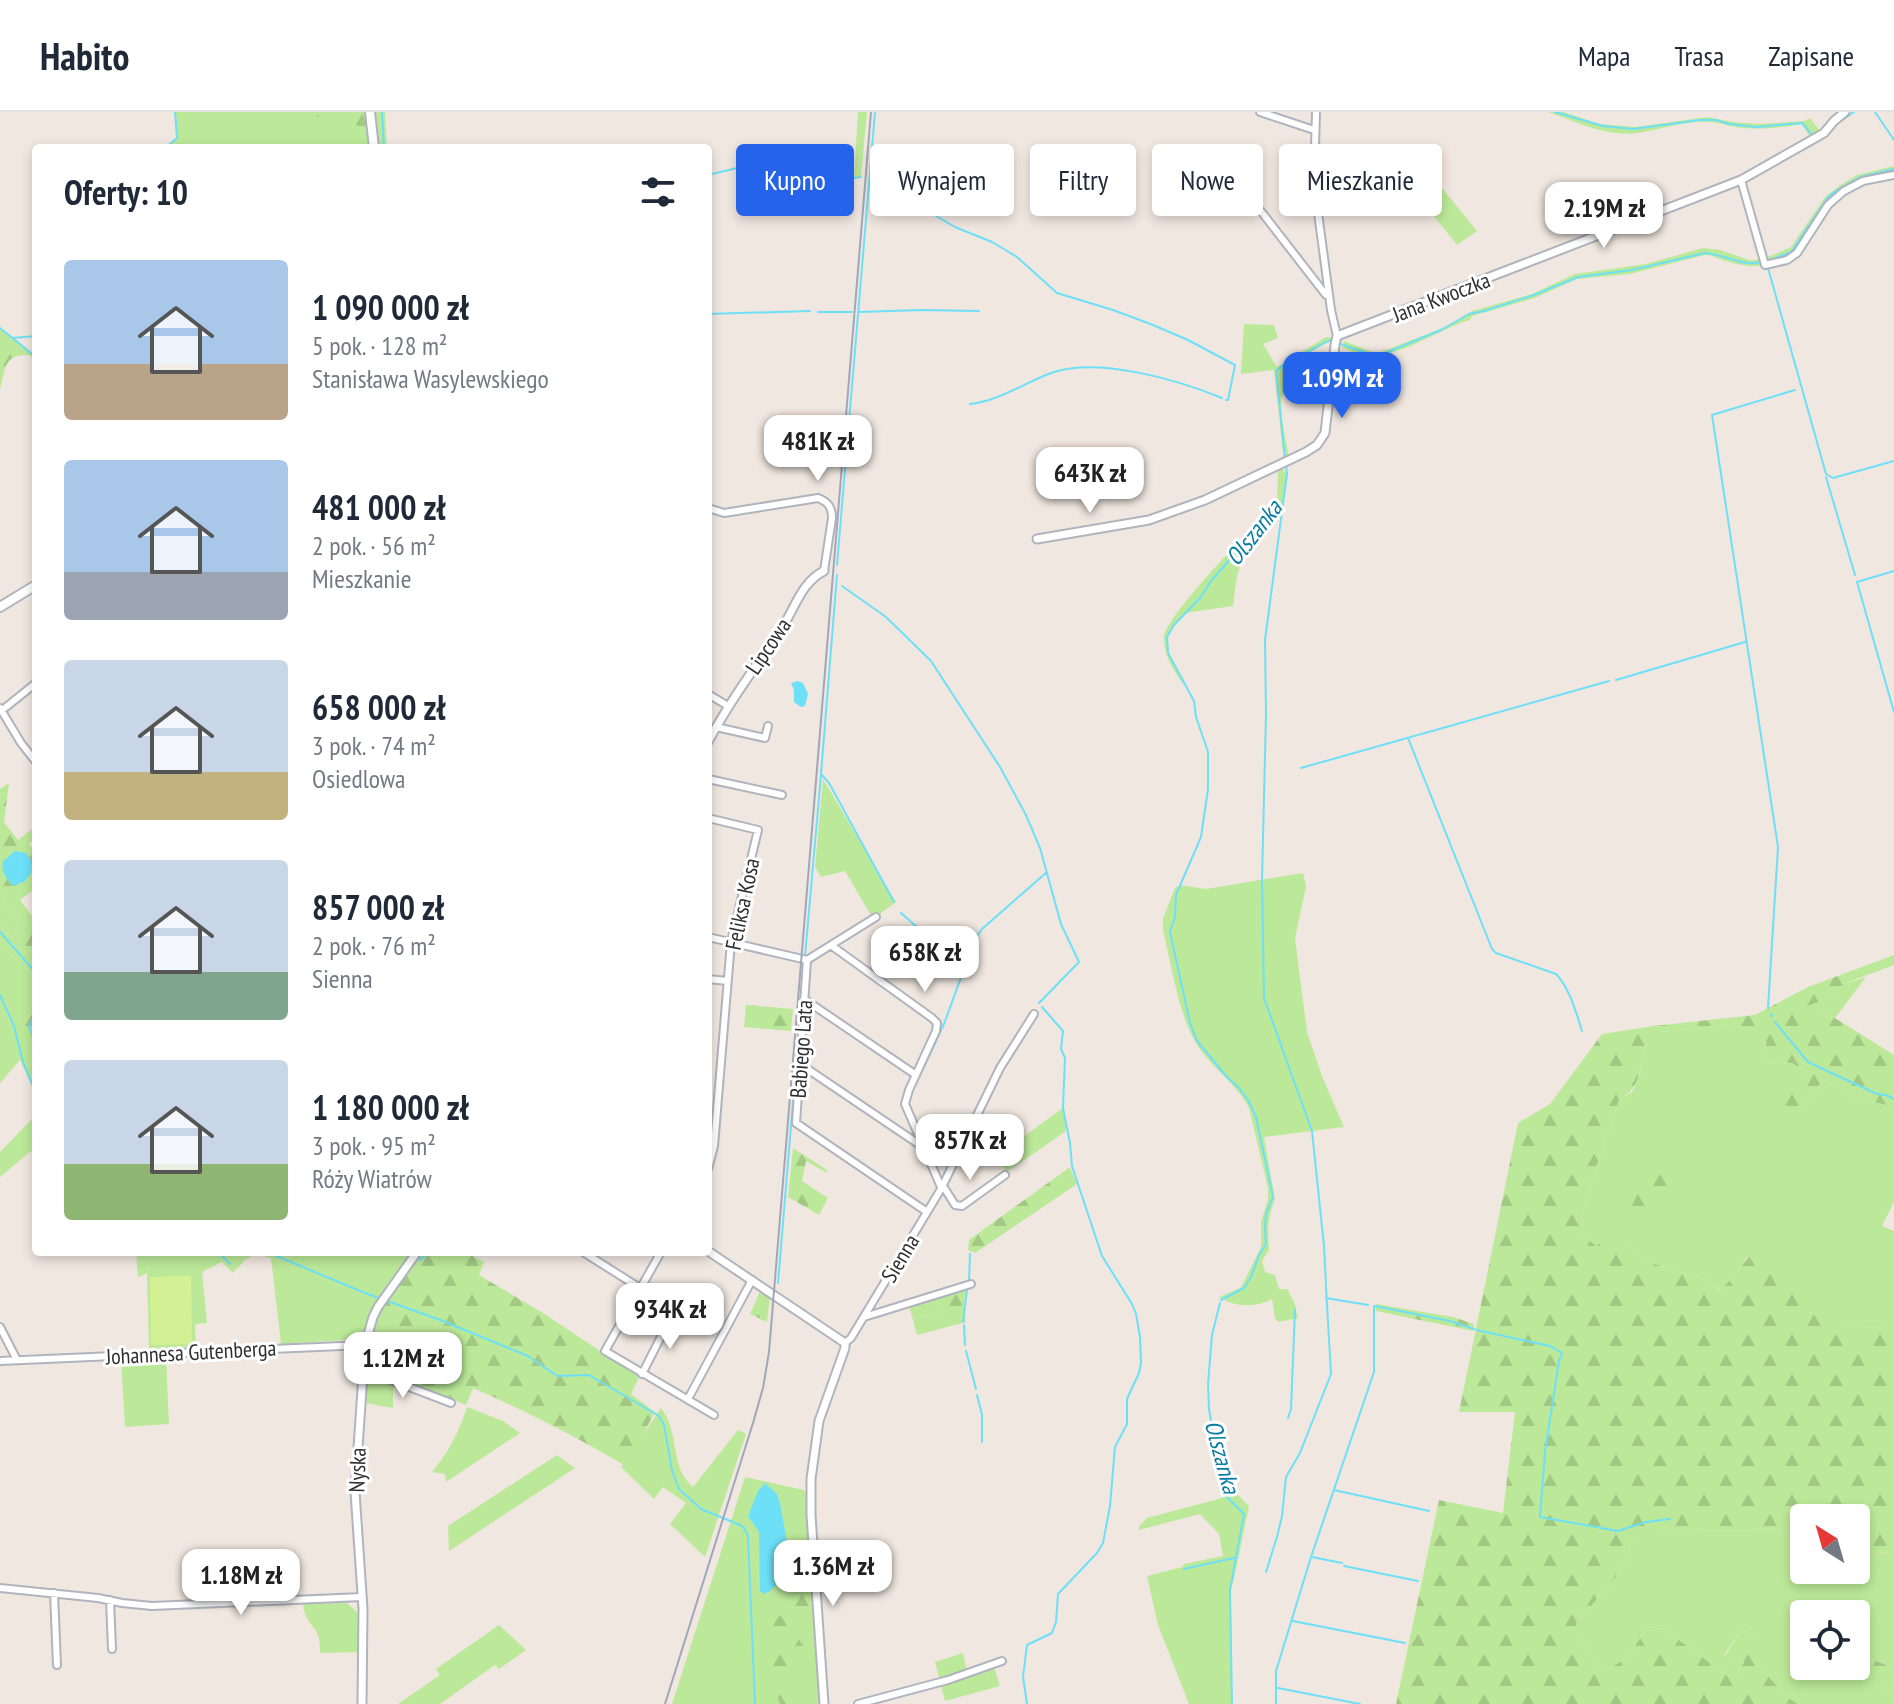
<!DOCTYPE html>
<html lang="pl">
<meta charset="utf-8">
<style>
body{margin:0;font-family:"PT Sans Narrow",sans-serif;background:#f6f6f7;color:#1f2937;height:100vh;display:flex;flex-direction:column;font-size:30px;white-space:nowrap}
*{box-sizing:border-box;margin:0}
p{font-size:26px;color:#747a83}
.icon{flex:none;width:44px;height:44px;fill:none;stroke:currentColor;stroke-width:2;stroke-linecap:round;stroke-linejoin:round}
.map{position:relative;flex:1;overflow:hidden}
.panel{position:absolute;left:32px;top:32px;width:680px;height:1112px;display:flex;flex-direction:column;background:#fff;border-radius:8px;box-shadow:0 4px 12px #0003}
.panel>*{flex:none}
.hud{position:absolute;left:736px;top:32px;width:760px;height:72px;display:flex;gap:16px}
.needle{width:52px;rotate:323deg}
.buttons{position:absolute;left:1790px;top:1392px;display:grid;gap:16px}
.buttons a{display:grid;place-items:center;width:80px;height:80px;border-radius:8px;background:#fff;box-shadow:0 4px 12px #0003;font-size:40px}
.price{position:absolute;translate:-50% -68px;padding:0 18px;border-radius:16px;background:#fff;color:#222;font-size:26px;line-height:52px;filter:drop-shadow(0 2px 4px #0008)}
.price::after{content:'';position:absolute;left:50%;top:48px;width:24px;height:18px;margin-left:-12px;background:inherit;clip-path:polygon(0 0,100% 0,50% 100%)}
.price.current{background:#2563eb;color:#fff}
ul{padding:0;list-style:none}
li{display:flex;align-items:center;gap:24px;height:200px;padding:0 32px}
li span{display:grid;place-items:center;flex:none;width:224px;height:160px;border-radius:8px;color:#555}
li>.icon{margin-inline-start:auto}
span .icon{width:96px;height:96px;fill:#fffc;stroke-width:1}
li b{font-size:34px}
h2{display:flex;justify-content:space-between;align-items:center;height:96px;padding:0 32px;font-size:34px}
.tag{padding:0 28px;border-radius:8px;background:#fff;box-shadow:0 4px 12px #0003;font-size:28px;line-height:72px}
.tag.current{background:#2563eb;color:#fff}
header{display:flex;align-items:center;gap:48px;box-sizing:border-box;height:112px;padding:0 40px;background:#fff;border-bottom:2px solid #e0e1e3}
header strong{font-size:38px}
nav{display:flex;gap:44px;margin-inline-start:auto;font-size:28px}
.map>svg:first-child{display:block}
.grass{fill:#bce999;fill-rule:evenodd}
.forest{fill:url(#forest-firs)}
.pitch{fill:#d3f194}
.water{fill:#6de0f7}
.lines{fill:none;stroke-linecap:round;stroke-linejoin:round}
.stream{stroke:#6de0f7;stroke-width:2}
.minor-casing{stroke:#b0b4be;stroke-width:10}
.tertiary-casing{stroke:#b0b4be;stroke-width:11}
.secondary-casing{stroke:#b0b4be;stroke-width:12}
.minor{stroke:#fff;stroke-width:6}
.tertiary{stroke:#fff;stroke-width:7}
.secondary{stroke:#fff;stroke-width:8}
.rail{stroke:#a1a7b9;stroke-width:2}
.labels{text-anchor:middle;stroke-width:6;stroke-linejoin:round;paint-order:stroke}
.street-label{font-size:22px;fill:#2e2e2e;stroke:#fff}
.water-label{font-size:24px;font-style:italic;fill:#057ca3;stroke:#fff}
</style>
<header>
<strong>Habito</strong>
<nav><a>Mapa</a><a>Trasa</a><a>Zapisane</a></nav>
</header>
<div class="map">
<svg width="1894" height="1592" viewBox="0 0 1894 1592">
<defs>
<pattern id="forest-firs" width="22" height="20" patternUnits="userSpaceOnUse" patternTransform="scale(2)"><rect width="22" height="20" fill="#bce999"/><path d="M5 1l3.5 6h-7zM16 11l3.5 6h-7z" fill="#a2c884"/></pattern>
</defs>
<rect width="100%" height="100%" fill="#f0e7e0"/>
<!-- grass -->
<path class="grass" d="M175 0H385L387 36H165L177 26Z
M858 0H867L861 65 854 66Z
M1548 0H1563L1600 12 1636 15 1707 5 1733 10 1760 12 1805 9 1810 6 1820 19 1810 26 1802 12C1783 15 1765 18 1746 16 1734 16 1722 11 1710 10 1685 8 1661 18 1637 21 1606 25 1577 10 1548 0Z
M1412 39 1477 119 1457 133 1394 54Z
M1894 54V61C1874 62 1852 68 1837 82 1827 92 1817 112 1809 123 1802 134 1796 144 1783 149 1763 157 1742 155 1723 148 1716 146 1713 143 1705 143L1630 162 1577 167 1535 186 1472 204 1470 208 1460 211 1406 236 1379 245 1359 242 1342 236 1344 229 1375 241 1381 240 1448 214 1472 199 1532 182 1575 162 1646 152 1703 136 1720 138 1749 148H1755L1773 143 1791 135 1825 85 1839 74 1857 63Z
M1347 72 1366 94 1357 101 1339 79Z
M1561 73 1576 92 1562 103 1547 85Z
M1244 212 1274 213 1278 226 1263 232 1277 255 1326 225 1334 226 1333 230H1329L1302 244 1297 248 1298 252 1333 249 1332 261C1320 263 1286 273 1282 285 1278 297 1287 334 1290 348L1279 353 1287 362 1283 391 1243 445 1237 464 1233 494 1185 501 1174 513 1167 525 1169 541 1186 576C1176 562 1163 544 1164 525 1165 504 1257 410 1277 391L1278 353 1283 346V340L1274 258 1241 262Z
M823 667 896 790 873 807 845 759 821 765 815 755Z
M1303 761 1306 774 1295 826 1307 920 1322 964 1344 1015 1264 1025 1275 1087 1270 1102 1268 1114 1269 1138 1262 1149 1265 1160 1275 1163 1279 1177H1287L1295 1192 1298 1206 1278 1210 1275 1206 1272 1187C1256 1196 1233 1195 1219 1185L1240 1176 1242 1173 1261 1135V1110L1268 1087V1076L1249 996C1237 972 1212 956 1197 933 1179 904 1171 852 1163 818V807L1175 776 1180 773 1206 777Z
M0 781 22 819 11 825 0 813Z
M3 835 36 866V893L20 921 36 946V983L20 948 0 971V836Z
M1866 865 1835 906 1805 894 1827 887 1837 880 1843 872Z
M1731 914 1742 916 1767 929 1762 949 1792 951 1808 961 1799 1000 1824 967 1855 985 1894 995V1090L1882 1114 1894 1119V1216C1869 1216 1843 1216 1820 1206 1798 1196 1767 1162 1748 1145L1721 1180 1709 1169 1645 1149 1609 1121 1597 1135 1581 1121 1585 1088 1619 988 1632 980 1640 962 1642 945 1648 930 1659 920Z
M1064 995 1066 1019 1007 1060 996 1045Z
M36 1003V1048L31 1039 0 1065V1040Z
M149 1140H237L245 1148 233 1161 222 1150 202 1160 207 1211 195 1212 196 1236 149 1238 147 1161Z
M305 1140H403L413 1145 360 1227 281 1232 271 1146 277 1149Z
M964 1193 966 1210 917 1223 913 1208Z
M136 1245 166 1246 169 1312 125 1315 121 1246Z
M366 1260 393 1269V1296L365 1291Z
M467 1295 503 1309 520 1321 446 1370 445 1362 432 1360C450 1338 458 1322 467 1295Z
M661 1296C680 1319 669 1355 693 1375L738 1318 746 1322 705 1445 670 1412 686 1391 663 1375 654 1387 621 1355Z
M557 1343 575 1356 449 1439 448 1414Z
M745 1365 804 1378 808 1384 820 1538 817 1558 820 1592H672Z
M1237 1382 1249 1394 1234 1467 1230 1479 1232 1592H1189L1158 1513 1147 1464 1182 1455 1184 1452 1223 1444 1219 1422 1200 1402 1139 1418V1414L1147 1406 1222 1386 1223 1384Z
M1804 1418V1458H1856V1453L1874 1440 1894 1441V1556L1870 1546 1849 1561 1894 1581V1592H1798L1787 1585 1758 1553V1524L1747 1519 1741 1520 1724 1543 1737 1545 1744 1551 1732 1567 1664 1517 1648 1515C1634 1534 1626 1553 1601 1558L1576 1520V1512L1630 1448C1628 1433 1631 1426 1644 1419ZM1804 1502H1856V1554H1804Z
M347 1491 357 1500 359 1540 320 1541C320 1534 320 1526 316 1519 309 1509 304 1505 303 1492Z
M499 1513 526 1538 499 1557 495 1553 440 1592H398L440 1563 436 1557Z
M963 1541 967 1559 993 1552 1000 1574 945 1589 935 1550Z"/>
<!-- forest -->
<path class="forest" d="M252 0H368L371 5 365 15 354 13 341 6Z
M0 215 36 244V249L29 243C2 242 6 258 0 277Z
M9 671 4 710 18 728 36 714V726L29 732 36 741V776L20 788 36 809V866L3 835 0 836V813L11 825 22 819 0 781V677Z
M1894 843V853L1843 872 1837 880 1827 887 1807 894 1835 906 1894 943V995L1855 985 1824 967 1799 1000 1783 992 1808 961 1792 951 1762 949 1767 929 1757 932 1742 916 1731 914 1660 920 1667 929 1665 934 1658 937 1647 931C1637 956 1645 972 1619 988L1585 1088 1581 1121 1597 1135 1609 1120 1645 1149 1709 1169 1720 1180 1749 1145 1756 1146 1808 1178 1814 1184 1809 1200C1836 1215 1864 1216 1894 1216V1441L1874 1440 1856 1453V1406H1804V1418L1645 1419C1631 1426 1628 1433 1630 1448L1576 1512V1520L1601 1558C1626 1553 1634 1534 1648 1515L1664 1517 1732 1567 1744 1551 1737 1545 1725 1544 1741 1520 1747 1519 1758 1524V1553L1787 1585 1798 1592H1396L1439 1388 1503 1401 1515 1300H1459L1518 1011 1550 992 1602 922 1654 914 1755 903 1808 875Z
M36 893V946L29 942 20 921Z
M746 893 793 897 791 919 744 915Z
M793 1036 827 1058V1061L806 1049 802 1069 828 1086 819 1103 788 1085Z
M1070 1055 1077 1072 975 1141 968 1138 969 1128Z
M1659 1056 1667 1073 1636 1107 1630 1099 1646 1059Z
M136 1140H149L147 1161 138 1165Z
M237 1140H305L277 1149 256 1141 245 1148Z
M422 1140H465L484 1150 479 1163 546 1203 639 1265 631 1282 655 1300 626 1354C576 1325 526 1299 473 1276L466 1293 365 1253 371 1220 383 1194Z
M966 1175 964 1193 913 1208 909 1194Z
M760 1179 770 1185 767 1210 750 1202Z
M1376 1192 1453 1205 1474 1212 1473 1219 1376 1199Z
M810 1465 813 1507 801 1510H786L805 1536 789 1553 774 1580 795 1582 818 1581 816 1592H780L777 1584 761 1566 778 1535 762 1506 781 1504 785 1508 792 1496V1486L781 1479Z
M1869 1546 1894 1556V1581L1849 1561Z"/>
<!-- pitch -->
<path class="pitch" d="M191 1164 192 1232 151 1233 150 1165Z"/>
<!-- water -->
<path class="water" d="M798 569 803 571 808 582 805 594 801 595 794 590V578L791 571Z
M15 739 26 741 31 748 32 760 24 770 13 774C6 766 1 760 3 749Z
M765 1371 777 1382 780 1391 790 1447 794 1454 770 1479 764 1482 760 1479 759 1420 748 1404 758 1379Z"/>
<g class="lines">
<!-- stream -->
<path class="stream" d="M382 0 384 36
M1555 0 1603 14 1633 17 1700 8H1716L1729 12 1756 15 1802 11 1812 23
M1875 0 1894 28
M1830 19 1839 10 1854 0
M165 36 177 26 175 0
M708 63 737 56 842 73 854 66 861 65
M871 66 955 115 992 130 1017 145 1057 181 1113 198 1153 213 1188 228 1235 253 1228 288H1226
M1767 149 1791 140 1828 85 1837 78 1860 65 1894 57
M1768 156 1826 362 1833 366 1894 349
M818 200H852
M859 200 921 198 979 199
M708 202 810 199
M0 216 36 245
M13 226 36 224
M1338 231 1375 244 1383 242 1441 218 1469 202 1484 199 1534 183 1578 165 1632 158 1705 141C1724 142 1742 155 1761 150
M970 292C999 289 1024 271 1051 261 1097 244 1178 268 1222 286
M1285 346 1276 259C1287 248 1301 245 1313 237 1321 233 1324 229 1333 228
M1826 365 1855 463
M1283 392 1265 528 1266 602 1262 768 1264 886 1312 1019 1324 1134 1326 1173
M837 453 875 0
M1894 459 1857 470 1894 600
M837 463 821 662 829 671 894 790
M842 474 886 505 931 549 1000 655 1026 703 1040 736 1061 812 1079 850 1039 891
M1616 568 1745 530
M1408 626 1492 837 1496 841 1556 862C1570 877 1576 900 1582 919
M1301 656 1609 569
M901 801 926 823 966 852
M0 820 36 861
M805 844 821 663
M0 883 14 914 23 950 36 981
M1768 896 1778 735 1712 303 1795 278
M36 900 29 914 36 933
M1771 902 1772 904
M1775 910 1808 950 1877 982 1886 983 1894 987
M921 961 944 912 975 827 982 817 1047 760
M218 1140 230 1152
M267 1140 365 1181 443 1209 528 1244 557 1264 589 1263 659 1304 664 1313 672 1358 679 1377 701 1397 740 1413 744 1416 748 1424 755 1592
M401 1140 411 1144
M281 1143 292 1140
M417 1146 421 1148 428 1140
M969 1170 970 1142
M778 1171 801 893
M1326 1186 1368 1193
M1221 1188 1244 1176 1251 1165 1259 1143 1266 1132 1265 1116 1266 1102 1273 1085 1256 1005 1248 988 1239 976 1226 964 1197 929 1190 911 1170 820 1175 805 1176 783 1201 725 1208 677V640L1196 605 1194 589 1168 541 1167 525 1174 513 1200 486 1212 468 1232 445 1283 391 1287 362 1286 353
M1220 1191 1212 1223 1208 1272 1209 1297 1217 1345 1227 1385 1244 1402 1230 1478 1232 1592
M1375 1194 1450 1209 1474 1217
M963 1210 967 1177
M964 1213 965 1233
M1476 1218 1550 1234 1562 1241 1559 1249 1545 1340 1540 1405 1618 1419 1646 1410 1670 1407
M966 1239 976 1277
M977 1283 982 1303V1330
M1288 1306 1291 1297 1295 1198
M1334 1378 1429 1399
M1312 1445 1342 1451
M1344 1454 1418 1469
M1184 1457 1234 1446
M1266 1460 1277 1425 1282 1404 1286 1365 1300 1341 1331 1262 1326 1175
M1293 1509 1405 1531
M1278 1576 1360 1592
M1027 1592 1023 1565 1027 1533 1052 1521 1056 1510 1058 1482 1097 1441 1103 1431 1110 1394 1115 1335 1127 1312V1287L1139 1261 1141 1251 1140 1225 1136 1202 1132 1192 1102 1144 1072 1054 1070 1031 1063 996 1065 946 1061 937 1063 919 1042 895
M1276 1592V1559L1311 1445 1374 1260V1194"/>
<defs>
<path id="minor" d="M1260 0 1314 18
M1316 0 1314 71 1331 198 1337 224
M1232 45 1256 77 1257 84 1253 89 1326 183 1329 184
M1741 68 1765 153 1787 148 1797 141 1828 93 1844 79 1863 69 1894 63
M708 396 724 401 818 386C828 390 832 395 832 406L824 459
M708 582 728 594
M0 596 21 631 36 650
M1 599 36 571
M716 615 765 626 768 614
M708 667 782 683
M708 706 758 718 731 830 714 1034 708 1057
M708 825 807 848
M832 834 932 906 937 911 936 919 909 978 905 992 941 1075 945 1077 955 1093 962 1094 1005 1063
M807 848 796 1011 927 1100
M807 848 876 805
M708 867 727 869
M804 887 916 963
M800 952 920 1033
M583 1140 640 1176
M661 1140 605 1239 714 1303
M864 1205 971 1172
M0 1215 17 1248
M845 1231 851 1226 941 1077 1000 956 1034 902
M0 1249 365 1233
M362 1257 451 1291
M642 1262 671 1205
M688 1287 752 1168
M0 1476 98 1486 122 1491 152 1494 362 1485
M54 1481 57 1553
M110 1488 112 1537
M858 1592 948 1568 1002 1549"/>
<path id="tertiary" d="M1037 427 1149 408 1205 388 1306 340 1317 333 1325 321 1335 233 1337 224 1741 68 1824 21 1834 9 1845 0
M708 630C730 589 754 557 780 519 794 499 801 470 824 459
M708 1139 845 1231V1236L819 1309 811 1367V1403L824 1592
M362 1592 363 1497 355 1380 365 1233 373 1205 378 1195 417 1140"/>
<path id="secondary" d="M370 0 374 36
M0 495 36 473"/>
</defs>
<!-- minor casing -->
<use href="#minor" class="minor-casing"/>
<!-- tertiary casing -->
<use href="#tertiary" class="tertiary-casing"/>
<!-- secondary casing -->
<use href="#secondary" class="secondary-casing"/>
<!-- minor -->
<use href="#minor" class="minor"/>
<!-- tertiary -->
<use href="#tertiary" class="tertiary"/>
<!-- secondary -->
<use href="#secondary" class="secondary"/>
<!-- rail -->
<path class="rail" d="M665 1592 753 1311 763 1276 769 1240 871 0"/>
</g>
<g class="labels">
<!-- street labels -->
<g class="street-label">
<text transform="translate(1441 185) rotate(-21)" y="8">Jana Kwoczka</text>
<text transform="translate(768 534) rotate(-56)" y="8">Lipcowa</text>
<text transform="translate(742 792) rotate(-78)" y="8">Feliksa Kosa</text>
<text transform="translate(801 937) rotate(-86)" y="8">Babiego Lata</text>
<text transform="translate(900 1146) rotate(-59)" y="8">Sienna</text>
<text transform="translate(191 1240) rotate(-3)" y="8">Johannesa Gutenberga</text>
<text transform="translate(357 1358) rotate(-88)" y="8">Nyska</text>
</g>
<!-- water labels -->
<g class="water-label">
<text transform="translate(1254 421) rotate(-52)" y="8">Olszanka</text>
<text transform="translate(1222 1345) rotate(75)" y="8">Olszanka</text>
</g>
</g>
</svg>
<div class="buttons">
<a><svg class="needle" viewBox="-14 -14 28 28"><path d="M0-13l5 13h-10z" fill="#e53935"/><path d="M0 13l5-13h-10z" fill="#747a83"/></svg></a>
<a><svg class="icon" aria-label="locate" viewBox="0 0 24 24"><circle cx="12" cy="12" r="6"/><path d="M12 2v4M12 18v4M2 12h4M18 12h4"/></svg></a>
</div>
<b class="price" style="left:1604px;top:138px">2.19M zł</b>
<b class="price current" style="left:1342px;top:308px">1.09M zł</b>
<b class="price" style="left:818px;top:371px">481K zł</b>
<b class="price" style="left:1090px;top:403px">643K zł</b>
<b class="price" style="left:925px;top:882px">658K zł</b>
<b class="price" style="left:970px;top:1070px">857K zł</b>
<b class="price" style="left:670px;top:1239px">934K zł</b>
<b class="price" style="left:403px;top:1288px">1.12M zł</b>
<b class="price" style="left:833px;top:1496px">1.36M zł</b>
<b class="price" style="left:241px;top:1505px">1.18M zł</b>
<div class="hud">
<a class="tag current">Kupno</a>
<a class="tag">Wynajem</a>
<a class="tag">Filtry</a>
<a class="tag">Nowe</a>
<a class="tag">Mieszkanie</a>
</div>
<section class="panel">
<h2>Oferty: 10<svg class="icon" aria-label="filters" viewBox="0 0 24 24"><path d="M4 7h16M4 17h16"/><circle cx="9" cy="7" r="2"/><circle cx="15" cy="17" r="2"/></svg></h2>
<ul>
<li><span style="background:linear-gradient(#a9c7e8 65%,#b9a48a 0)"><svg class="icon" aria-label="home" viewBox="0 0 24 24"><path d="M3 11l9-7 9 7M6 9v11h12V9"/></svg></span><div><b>1 090 000 zł</b><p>5 pok. · 128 m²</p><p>Stanisława Wasylewskiego</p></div></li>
<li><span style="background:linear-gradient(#a9c7e8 70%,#9aa5b1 0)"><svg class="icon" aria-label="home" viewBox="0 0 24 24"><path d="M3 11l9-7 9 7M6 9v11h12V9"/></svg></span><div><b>481 000 zł</b><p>2 pok. · 56 m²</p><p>Mieszkanie</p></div></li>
<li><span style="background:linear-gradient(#c9d6e8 70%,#c2b280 0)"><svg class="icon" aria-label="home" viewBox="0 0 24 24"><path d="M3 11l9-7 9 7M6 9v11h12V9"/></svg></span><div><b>658 000 zł</b><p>3 pok. · 74 m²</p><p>Osiedlowa</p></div></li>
<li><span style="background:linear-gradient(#c9d6e8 70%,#7fa58c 0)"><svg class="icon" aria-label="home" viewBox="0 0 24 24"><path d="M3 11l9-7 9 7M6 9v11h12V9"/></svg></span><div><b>857 000 zł</b><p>2 pok. · 76 m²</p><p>Sienna</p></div></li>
<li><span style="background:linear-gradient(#c9d6e8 65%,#8fb573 0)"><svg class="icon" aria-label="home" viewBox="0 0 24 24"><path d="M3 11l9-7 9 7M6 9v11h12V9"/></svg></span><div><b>1 180 000 zł</b><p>3 pok. · 95 m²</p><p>Róży Wiatrów</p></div></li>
</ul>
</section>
</div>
